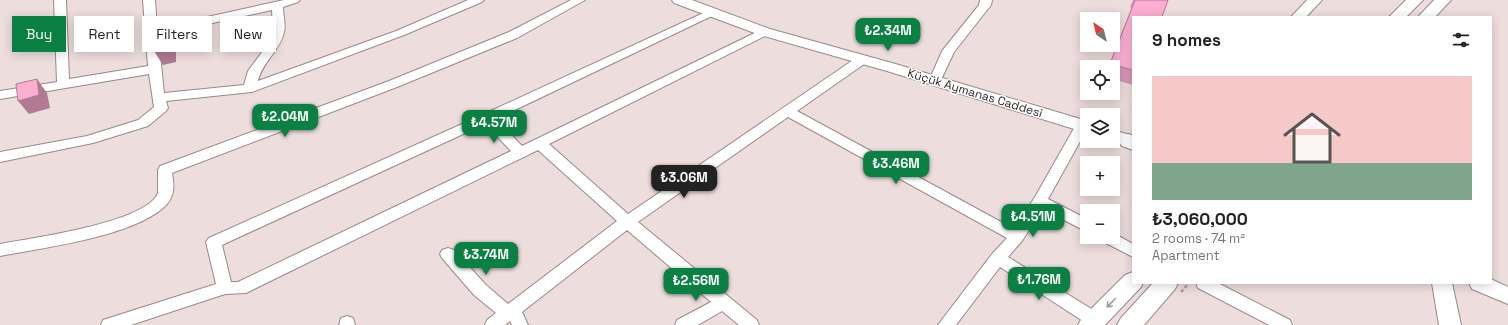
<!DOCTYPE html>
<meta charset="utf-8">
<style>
body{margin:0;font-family:"Space Grotesk",sans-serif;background:#f6f6f6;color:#222;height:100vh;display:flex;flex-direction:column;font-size:15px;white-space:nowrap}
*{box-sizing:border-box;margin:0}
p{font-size:13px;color:#767676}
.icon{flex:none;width:22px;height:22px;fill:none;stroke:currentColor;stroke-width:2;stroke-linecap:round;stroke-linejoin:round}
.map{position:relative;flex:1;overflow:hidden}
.sheet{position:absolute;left:1132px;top:16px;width:360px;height:268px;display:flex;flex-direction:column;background:#fff;border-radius:0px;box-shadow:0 2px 10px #0003}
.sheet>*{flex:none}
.banner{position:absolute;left:12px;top:16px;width:380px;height:36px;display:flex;gap:8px}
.needle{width:26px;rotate:325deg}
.fabs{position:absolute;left:1080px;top:12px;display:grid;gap:8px}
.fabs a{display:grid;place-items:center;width:40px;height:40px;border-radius:0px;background:#fff;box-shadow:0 2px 10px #0003;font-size:20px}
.price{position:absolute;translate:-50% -34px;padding:0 9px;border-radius:8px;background:#0b8043;color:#fff;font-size:13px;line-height:26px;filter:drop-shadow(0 1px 2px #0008)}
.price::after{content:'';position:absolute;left:50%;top:24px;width:12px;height:9px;margin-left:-6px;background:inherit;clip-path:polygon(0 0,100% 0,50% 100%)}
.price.on{background:#222;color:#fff}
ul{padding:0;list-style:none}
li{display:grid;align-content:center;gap:8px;height:212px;padding:0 20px}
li+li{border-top:1px solid #e0e0e0}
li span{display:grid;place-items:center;height:124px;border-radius:0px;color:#555}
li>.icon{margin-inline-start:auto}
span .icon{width:72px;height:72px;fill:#fffc;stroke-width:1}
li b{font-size:17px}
h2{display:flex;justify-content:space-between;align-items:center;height:48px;padding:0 20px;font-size:17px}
.pill{padding:0 14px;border-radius:0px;background:#fff;box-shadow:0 2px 10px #0003;font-size:14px;line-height:36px}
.pill.on{background:#0b8043;color:#fff}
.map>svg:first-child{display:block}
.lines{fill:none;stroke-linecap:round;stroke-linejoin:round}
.minor-casing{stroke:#988889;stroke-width:2}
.tertiary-casing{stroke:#988889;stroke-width:2}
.secondary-casing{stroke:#988889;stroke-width:2}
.path{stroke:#aa9d9d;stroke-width:2.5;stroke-dasharray:3.5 2;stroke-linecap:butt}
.minor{fill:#fff;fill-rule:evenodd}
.tertiary{fill:#fff;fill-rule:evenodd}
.secondary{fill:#fff;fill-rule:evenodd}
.wall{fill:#d896b4}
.shaded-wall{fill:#b07a92}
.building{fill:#fbaed1;stroke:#b07a92}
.oneway{stroke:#a19f9f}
.labels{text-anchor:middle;stroke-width:3;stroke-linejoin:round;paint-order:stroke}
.street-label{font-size:12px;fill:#2f2929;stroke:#fff}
</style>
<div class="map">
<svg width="1508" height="325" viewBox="0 0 1508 325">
<rect width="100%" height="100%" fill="#edd"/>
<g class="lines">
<defs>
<path id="minor" d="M54 0H66L69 79 148 66 143 0H155L157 28 284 0H300L298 2 283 7C283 15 286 25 284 32 280 51 262 62 258 81L396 31 468 0H484L482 2 404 35 252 92 166 101 168 108 166 111 148 126 93 143 0 162V152L87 136 138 120 154 107 149 74 0 99V91L57 82ZM272 10 273 31 268 44 248 71 244 85 164 93 158 35Z
M571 0H585L517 38 397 87 172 173C174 184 175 195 167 204 138 236 42 248 0 256V244C31 238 146 223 158 193V170L160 166 389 81 509 32Z
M980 0H992L991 5 954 52 939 84H931L929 81 942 51 979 5Z
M712 9 716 10 718 12 716 14 496 119 522 146 765 28 769 30 771 32 769 34 549 144 628 214 859 56H867L869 59 867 62 797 111 1014 229 1035 197 1077 123H1087V129L1048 199 1087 219V232L1043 209 1022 241 1008 257 1101 315 1103 320 1101 325H1089L1000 267 956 325H938L992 254 1007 238 788 117 638 222 757 320 759 325H739L722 311 698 325H675L677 320 711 302 627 230 522 312 528 325H512L510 321 505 325H485L487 320 496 313 474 295 442 258 440 254 442 250 448 248 454 250 486 285 508 304 617 221 538 150 246 293 225 294 131 325H101L103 320 216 284 206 242 209 238 482 115ZM485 124 511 151 238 282H231L222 245Z
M1113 233 1133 244V257L1102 241 1099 237H1113Z
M1196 283H1218L1290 320 1292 325H1269L1198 288Z
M347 316 353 318 355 325H339L341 318Z"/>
<path id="tertiary" d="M672 0H692L770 29 899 65 1087 121V133L887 71 760 35 674 3Z
M1307 0H1322L1306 17H1291Z
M1113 130 1133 136V148L1110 141H1113Z
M1491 279 1508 287V304L1472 289 1469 283H1491Z
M1432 283H1452L1461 325H1439Z"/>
<path id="secondary" d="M1406 0H1423L1406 17H1389Z
M1434 0H1451L1435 17H1418Z
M1129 134 1133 136V150L1122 146 1119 141 1122 136Z
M1133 272V283H1143L1141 287 1105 325H1078L1082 318 1125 275Z
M1153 283H1178L1175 289 1144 325H1117L1121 318Z"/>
</defs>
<!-- minor casing -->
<use href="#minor" class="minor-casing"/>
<!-- tertiary casing -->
<use href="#tertiary" class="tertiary-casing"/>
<!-- secondary casing -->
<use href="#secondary" class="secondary-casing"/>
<!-- path -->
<path class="path" d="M1181 292 1189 283"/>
<!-- minor -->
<use href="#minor" class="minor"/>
<!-- tertiary -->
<use href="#tertiary" class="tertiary"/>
<!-- secondary -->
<use href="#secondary" class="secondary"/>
</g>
<!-- wall -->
<path class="wall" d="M1133 0H1168L1133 17V85L1113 79V67H1108L1132 8 1130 7Z"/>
<!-- shaded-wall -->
<path class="shaded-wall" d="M168 38 176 51V62L163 65 154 51Z
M37 79 47 93 50 108 29 114 18 101Z"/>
<!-- building -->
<path class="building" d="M1135 0H1168L1162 17H1133V70L1110 64Z
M168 38V49L154 51 153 41Z
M37 79 39 95 18 101 16 84Z"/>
<!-- one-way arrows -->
<defs><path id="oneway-shaft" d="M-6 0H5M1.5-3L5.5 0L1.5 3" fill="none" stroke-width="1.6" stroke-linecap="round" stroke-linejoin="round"/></defs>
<use class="oneway" href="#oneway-shaft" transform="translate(1111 303) rotate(134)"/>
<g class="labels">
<!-- street labels -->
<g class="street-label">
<text transform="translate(975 93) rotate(17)" y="4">Küçük Aymanas Caddesi</text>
</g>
</g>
</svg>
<div class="fabs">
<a><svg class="needle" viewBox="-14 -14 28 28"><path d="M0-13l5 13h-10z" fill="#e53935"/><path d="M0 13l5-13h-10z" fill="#767676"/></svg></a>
<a><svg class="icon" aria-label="locate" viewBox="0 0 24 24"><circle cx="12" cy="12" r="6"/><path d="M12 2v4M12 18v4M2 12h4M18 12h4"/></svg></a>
<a><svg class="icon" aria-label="layers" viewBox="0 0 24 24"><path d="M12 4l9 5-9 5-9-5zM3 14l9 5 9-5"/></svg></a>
<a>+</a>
<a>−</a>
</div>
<b class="price" style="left:888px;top:52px">₺2.34M</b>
<b class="price" style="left:285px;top:138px">₺2.04M</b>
<b class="price" style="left:494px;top:144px">₺4.57M</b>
<b class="price" style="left:896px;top:185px">₺3.46M</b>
<b class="price on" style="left:684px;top:199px">₺3.06M</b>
<b class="price" style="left:1033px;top:238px">₺4.51M</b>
<b class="price" style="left:486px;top:276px">₺3.74M</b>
<b class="price" style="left:1039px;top:301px">₺1.76M</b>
<b class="price" style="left:696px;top:302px">₺2.56M</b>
<div class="banner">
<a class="pill on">Buy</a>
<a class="pill">Rent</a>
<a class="pill">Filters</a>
<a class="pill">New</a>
</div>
<section class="sheet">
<h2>9 homes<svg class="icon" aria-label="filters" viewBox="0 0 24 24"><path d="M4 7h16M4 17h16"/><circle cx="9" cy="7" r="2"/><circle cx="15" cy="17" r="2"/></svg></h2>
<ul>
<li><span style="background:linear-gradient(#f6c9c9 70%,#7fa58c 0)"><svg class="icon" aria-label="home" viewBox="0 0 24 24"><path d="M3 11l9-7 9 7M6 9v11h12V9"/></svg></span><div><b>₺3,060,000</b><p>2 rooms · 74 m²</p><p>Apartment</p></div></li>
</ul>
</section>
</div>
